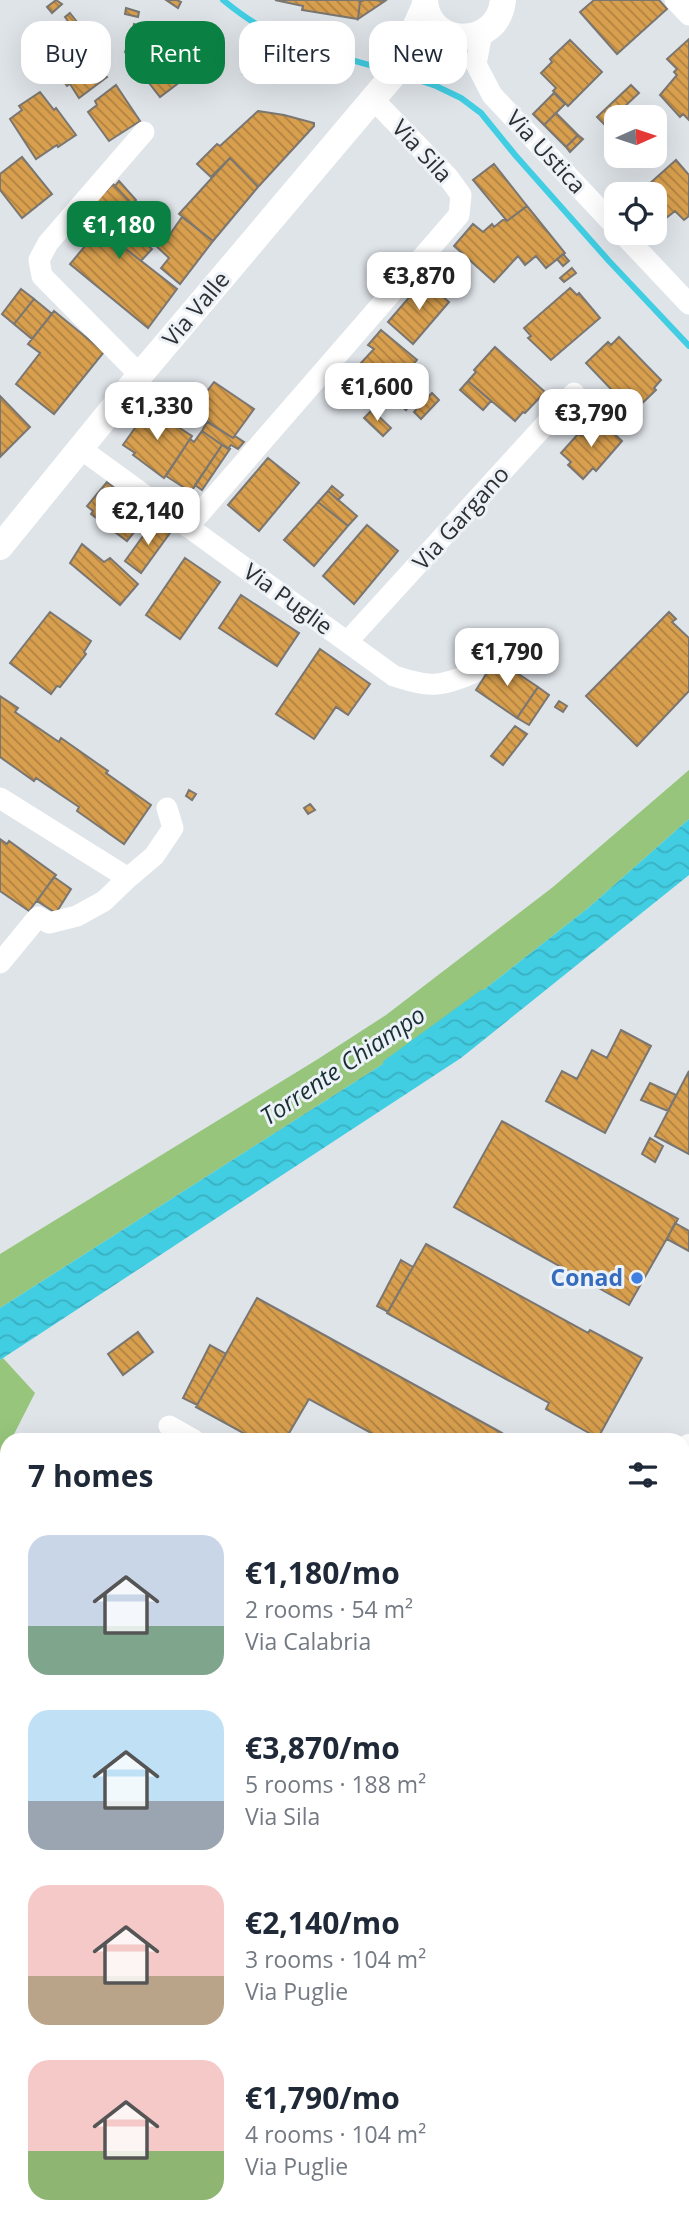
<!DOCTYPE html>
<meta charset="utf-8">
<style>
body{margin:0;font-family:"Open Sans",sans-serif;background:#f6f6f7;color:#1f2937;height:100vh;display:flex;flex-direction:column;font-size:26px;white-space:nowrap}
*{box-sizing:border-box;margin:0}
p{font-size:23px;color:#747a83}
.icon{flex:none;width:38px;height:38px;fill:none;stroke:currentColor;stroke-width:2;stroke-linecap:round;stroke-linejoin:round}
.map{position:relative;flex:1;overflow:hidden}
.details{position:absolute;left:0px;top:1433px;width:690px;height:800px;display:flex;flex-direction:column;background:#fff;border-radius:21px 21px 0 0;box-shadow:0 7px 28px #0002}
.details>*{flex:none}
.guide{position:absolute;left:21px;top:21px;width:648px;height:63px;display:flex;gap:14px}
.needle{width:46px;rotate:87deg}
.fabs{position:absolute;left:604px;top:105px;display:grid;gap:14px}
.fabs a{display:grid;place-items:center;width:63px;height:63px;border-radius:14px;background:#fff;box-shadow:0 7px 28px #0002;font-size:35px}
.price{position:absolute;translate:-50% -60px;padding:0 16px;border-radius:14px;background:#fff;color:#222;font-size:23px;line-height:46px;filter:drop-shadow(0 2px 4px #0008)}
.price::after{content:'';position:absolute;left:50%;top:42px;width:21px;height:16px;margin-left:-10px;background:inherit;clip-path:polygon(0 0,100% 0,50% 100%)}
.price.active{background:#0b8043;color:#fff}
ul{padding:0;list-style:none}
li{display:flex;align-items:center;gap:21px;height:175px;padding:0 28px}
li span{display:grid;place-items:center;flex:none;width:196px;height:140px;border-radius:21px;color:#555}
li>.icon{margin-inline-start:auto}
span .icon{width:84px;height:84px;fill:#fffc;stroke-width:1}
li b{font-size:30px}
h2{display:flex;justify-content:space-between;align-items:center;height:84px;padding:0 28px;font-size:30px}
.chip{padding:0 24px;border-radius:21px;background:#fff;box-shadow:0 7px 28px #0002;font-size:24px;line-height:63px}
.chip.active{background:#0b8043;color:#fff}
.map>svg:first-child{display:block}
.grass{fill:#96c57b}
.water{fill:url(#water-waves)}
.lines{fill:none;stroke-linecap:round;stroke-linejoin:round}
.stream{stroke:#41cde2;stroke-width:6}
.building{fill:url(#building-back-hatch);stroke:#7a7671;stroke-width:2}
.minor{stroke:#fff;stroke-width:21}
.major{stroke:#fff;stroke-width:26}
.shop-dot{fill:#3f7fe0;stroke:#ecf2f7;stroke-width:2.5}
.labels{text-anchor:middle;stroke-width:6;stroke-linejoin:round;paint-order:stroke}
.street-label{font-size:23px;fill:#2e3032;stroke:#ecf2f7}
.shop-label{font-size:23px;font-weight:bold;fill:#366cbe;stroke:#ecf2f7;text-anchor:end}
.water-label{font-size:24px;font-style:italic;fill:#182f33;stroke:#ecf2f7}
</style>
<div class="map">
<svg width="689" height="2232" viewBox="0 0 689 2232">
<defs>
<pattern id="water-waves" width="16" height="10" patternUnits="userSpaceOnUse" patternTransform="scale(1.75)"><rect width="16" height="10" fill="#41cde2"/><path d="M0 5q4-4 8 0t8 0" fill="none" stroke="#39b0c2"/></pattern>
<pattern id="building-back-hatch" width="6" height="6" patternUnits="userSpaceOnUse" patternTransform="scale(1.75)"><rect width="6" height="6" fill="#d89f4e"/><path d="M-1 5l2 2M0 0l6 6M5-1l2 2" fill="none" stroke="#b08241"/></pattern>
</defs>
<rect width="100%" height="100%" fill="#dfe4e9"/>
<!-- grass -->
<path class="grass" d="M689 770V819L588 908 416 1043 0 1308V1254L318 1059 386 1015 553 887Z
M3 1358 35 1393 11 1440H7V1447L0 1460V1360Z
M0 1603 7 1610V1880L0 1887Z"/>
<!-- water -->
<path class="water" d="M689 819V875L461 1058 0 1360V1308L416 1043 588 908Z"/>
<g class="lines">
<!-- stream -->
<path class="stream" d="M223 0C234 9 246 18 258 25 299 48 343 57 387 70
M404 75 436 86 461 98 481 113 516 156 609 261 689 346
M386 1063 482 993"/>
</g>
<!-- building -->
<path class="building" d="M56 0 62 4 52 13 47 7Z
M166 0H177L181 2 178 8Z
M275 0H364L360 2 358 19 302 10 303 6Z
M364 0H374L385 1 358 19 360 2Z
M594 0H659L667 9 617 54 580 12Z
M126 8 139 12 138 17 125 14Z
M70 13 81 27 75 31 65 17Z
M134 24 185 41 182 51 131 35Z
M250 29 256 34 249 41 243 37Z
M131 35 182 51 181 57 193 72 160 97 125 52Z
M255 35 277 48 270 69 276 70 273 83 243 74Z
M689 39V120L683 114 680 117 660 95 677 75 674 72 677 69 667 59Z
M570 40 602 72 568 106 553 91 556 88 541 73 552 62 550 59Z
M58 43 68 57 56 67 46 53Z
M284 45 332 60 331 66 282 51Z
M83 46 107 77 79 98 70 84 67 86 54 68Z
M116 85 140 121 109 141 88 112 97 105 95 101Z
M631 85 639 93 605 125 597 117Z
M40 92 54 110 56 108 76 135 58 147 57 145 36 159 10 119 22 110 19 106Z
M554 93 565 104 544 125 533 114Z
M258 111 284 115 314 123V126L258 187 230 158 211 177 197 164 217 144 220 146Z
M556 113 578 135 566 147 544 125Z
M578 135 583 139 570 152 566 147Z
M22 157 52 194 22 218 0 190V174Z
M230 158 258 187 213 241 179 214Z
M676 160 689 175V216L684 220 675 211 655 227 654 194H638Z
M494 164 527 206 507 221 473 180Z
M119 181 136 200 132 204 115 186Z
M113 184 136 208 108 235 177 289 148 328 70 264 91 239 71 226Z
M527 206 565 253 546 268 536 256 525 265 518 256 494 282 454 246 473 224 483 232 492 224 494 227 504 219 507 221Z
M134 210 141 218 129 230 152 249 141 261 108 235Z
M182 217 213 241 180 284 161 268 169 258 154 244 162 235 166 240Z
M563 254 569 261 563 266 557 259Z
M572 268 576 273 564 282 560 278Z
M424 280 449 302 413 344 388 322Z
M570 288 577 295 579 293 600 318 551 360 528 338 531 336 524 328Z
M21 289 34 299 14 324 2 314Z
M34 299 52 314 32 339 14 324Z
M54 311 104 352 54 414 16 384 40 353 28 344Z
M381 330 417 360 392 390 361 363 374 349 368 345Z
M619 337 661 380 654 388 656 390 633 412 586 363 608 342 611 345Z
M495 347 545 392 525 413 523 412 515 421 468 381 476 372 474 370Z
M402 378 415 389 400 408 382 393 388 386 392 390Z
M468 381 491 401 483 410 460 390Z
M214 382 254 409 233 438 192 411Z
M414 390 419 394 406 410 401 406Z
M432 393 439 400 421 419 414 412Z
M0 396 30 427 0 457Z
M149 408 192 436 164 478 133 455 135 453 123 445Z
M372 410 391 428 383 436 364 418Z
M595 421 604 429 606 426 622 441 596 471 593 468 583 479 568 465 571 462 561 453 578 434 581 436Z
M207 422 233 438 235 436 244 442 238 449 231 445 228 449 202 431Z
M202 431 222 445 191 492 166 476 190 439 194 442Z
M222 445 230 449 202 490 195 485Z
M268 458 299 483 259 531 228 505Z
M107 482 148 515 127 541 91 514 93 511 87 506Z
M332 486 343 495 338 500 328 491Z
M328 491 357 516 348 526 318 502Z
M318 502 348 526 314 566 284 540Z
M154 521 170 533 141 573 125 561Z
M367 525 398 551 354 604 323 576Z
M82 544 104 562 110 558 138 584 120 605 70 563Z
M185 558 220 582 180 639 146 615Z
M241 595 299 633 277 666 219 628Z
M50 612 91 641 84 652 86 654 60 687 57 686 51 694 10 663Z
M669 612 676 619 672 622 689 638V691L637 746 586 696Z
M320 649 370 684 348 715 336 707 314 739 276 714Z
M496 659 538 687 517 718 476 690Z
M538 687 549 695 529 725 517 718Z
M0 696 18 708 15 712 59 742 61 738 108 771 106 773 151 805 124 844 77 811 79 807 36 778 34 781 0 757Z
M559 701 567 706 563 712 555 707Z
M515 726 527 734 503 765 491 756Z
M189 790 196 794 192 800 186 796Z
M310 804 315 810 308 814 304 808Z
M0 839 7 844 9 841 56 875 29 911 0 891Z
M54 877 71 889 56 913 37 901Z
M621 1030 651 1046 605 1133 546 1101 562 1071 577 1079 592 1050 607 1058Z
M689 1071V1154L655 1136Z
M650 1083 676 1095 668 1111 641 1100Z
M502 1121 678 1219 629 1305 454 1207Z
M650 1138 663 1146 655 1162 642 1154Z
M675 1223 689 1231V1251L667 1239Z
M426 1244 588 1333 590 1330 642 1358 598 1438 546 1409 549 1403 387 1313Z
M401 1260 413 1267 388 1312 377 1306Z
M257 1298 502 1433 498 1440H384L309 1399 285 1440H256L196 1407Z
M138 1332 153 1352 123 1375 108 1354Z
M210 1345 226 1354 197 1405 183 1398Z
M682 1644 689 1647V1749L686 1747 685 1750 682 1748Z
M682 1880 689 1889V2041L682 2046Z
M689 2110V2155L682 2160V2115Z
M381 2226H416L414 2227 418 2232H386Z
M416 2226H434L439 2232H418L414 2227Z
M434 2226H448L453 2232H439Z
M491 2226H505L507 2228 500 2232H491L488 2228Z
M538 2226H578L570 2232H543Z
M578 2226H584L589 2232H570Z"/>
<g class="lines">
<!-- minor -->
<path class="minor" d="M675 0 689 15
M482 33 476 64 492 95 616 227
M622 233 689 304
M140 375 42 276 39 260 48 243 144 132
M81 449 394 676C429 687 438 688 473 673
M188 527 459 215 461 195 448 177 373 99
M347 642 574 393
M0 798 128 878 154 856 173 828 167 808
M0 963 38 917 49 923 77 916 104 901 128 878
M169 1426 194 1440
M686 2232 689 2230"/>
<!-- major -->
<path class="major" d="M425 0C427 48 498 50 503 0
M395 72 425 5
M0 547 140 375 394 74 449 35
M682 1459 689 1447
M248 2232 254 2226
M281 2232 283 2226"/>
</g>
<!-- markers -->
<circle class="shop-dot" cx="637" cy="1278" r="7"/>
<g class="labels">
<!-- street labels -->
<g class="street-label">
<text transform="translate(422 151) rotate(47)" y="8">Via Sila</text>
<text transform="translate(546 152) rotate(47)" y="8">Via Ustica</text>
<text transform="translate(196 309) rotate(-50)" y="8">Via Valle</text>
<text transform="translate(461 518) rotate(-48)" y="8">Via Gargano</text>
<text transform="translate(288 599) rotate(36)" y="8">Via Puglie</text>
</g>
<!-- shop labels -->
<g class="shop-label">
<text x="623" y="1286">Conad</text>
</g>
<!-- water labels -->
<g class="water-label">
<text transform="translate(343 1066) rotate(-34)" y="8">Torrente Chiampo</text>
</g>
</g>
</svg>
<div class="fabs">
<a><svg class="needle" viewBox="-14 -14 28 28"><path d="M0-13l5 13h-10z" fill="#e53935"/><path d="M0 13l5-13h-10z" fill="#747a83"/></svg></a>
<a><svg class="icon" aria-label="locate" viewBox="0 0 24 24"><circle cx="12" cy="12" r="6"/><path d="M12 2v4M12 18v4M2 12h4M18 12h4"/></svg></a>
</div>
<b class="price active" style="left:119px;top:261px">€1,180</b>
<b class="price" style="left:419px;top:312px">€3,870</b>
<b class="price" style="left:377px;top:423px">€1,600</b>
<b class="price" style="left:157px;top:442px">€1,330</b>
<b class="price" style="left:591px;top:449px">€3,790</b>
<b class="price" style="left:148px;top:547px">€2,140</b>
<b class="price" style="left:507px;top:688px">€1,790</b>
<div class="guide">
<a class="chip">Buy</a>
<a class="chip active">Rent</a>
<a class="chip">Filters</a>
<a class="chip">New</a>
</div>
<section class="details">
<h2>7 homes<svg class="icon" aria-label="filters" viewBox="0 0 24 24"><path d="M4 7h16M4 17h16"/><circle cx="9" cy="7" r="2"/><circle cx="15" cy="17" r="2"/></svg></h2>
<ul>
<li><span style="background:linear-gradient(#c9d6e8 65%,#7fa58c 0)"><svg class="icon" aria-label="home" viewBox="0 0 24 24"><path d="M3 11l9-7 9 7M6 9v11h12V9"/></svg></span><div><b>€1,180/mo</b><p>2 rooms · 54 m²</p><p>Via Calabria</p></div></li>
<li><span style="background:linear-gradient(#bfe0f5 65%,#9aa5b1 0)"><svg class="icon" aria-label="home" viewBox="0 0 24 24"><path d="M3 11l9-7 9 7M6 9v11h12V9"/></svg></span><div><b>€3,870/mo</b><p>5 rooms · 188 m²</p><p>Via Sila</p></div></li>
<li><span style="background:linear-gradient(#f6c9c9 65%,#b9a48a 0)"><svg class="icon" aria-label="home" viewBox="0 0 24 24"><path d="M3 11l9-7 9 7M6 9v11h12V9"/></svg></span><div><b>€2,140/mo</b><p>3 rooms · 104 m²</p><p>Via Puglie</p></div></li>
<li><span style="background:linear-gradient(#f6c9c9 65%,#8fb573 0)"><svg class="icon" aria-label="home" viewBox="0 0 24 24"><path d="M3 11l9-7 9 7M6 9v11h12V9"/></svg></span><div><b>€1,790/mo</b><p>4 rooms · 104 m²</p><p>Via Puglie</p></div></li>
</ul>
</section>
</div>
